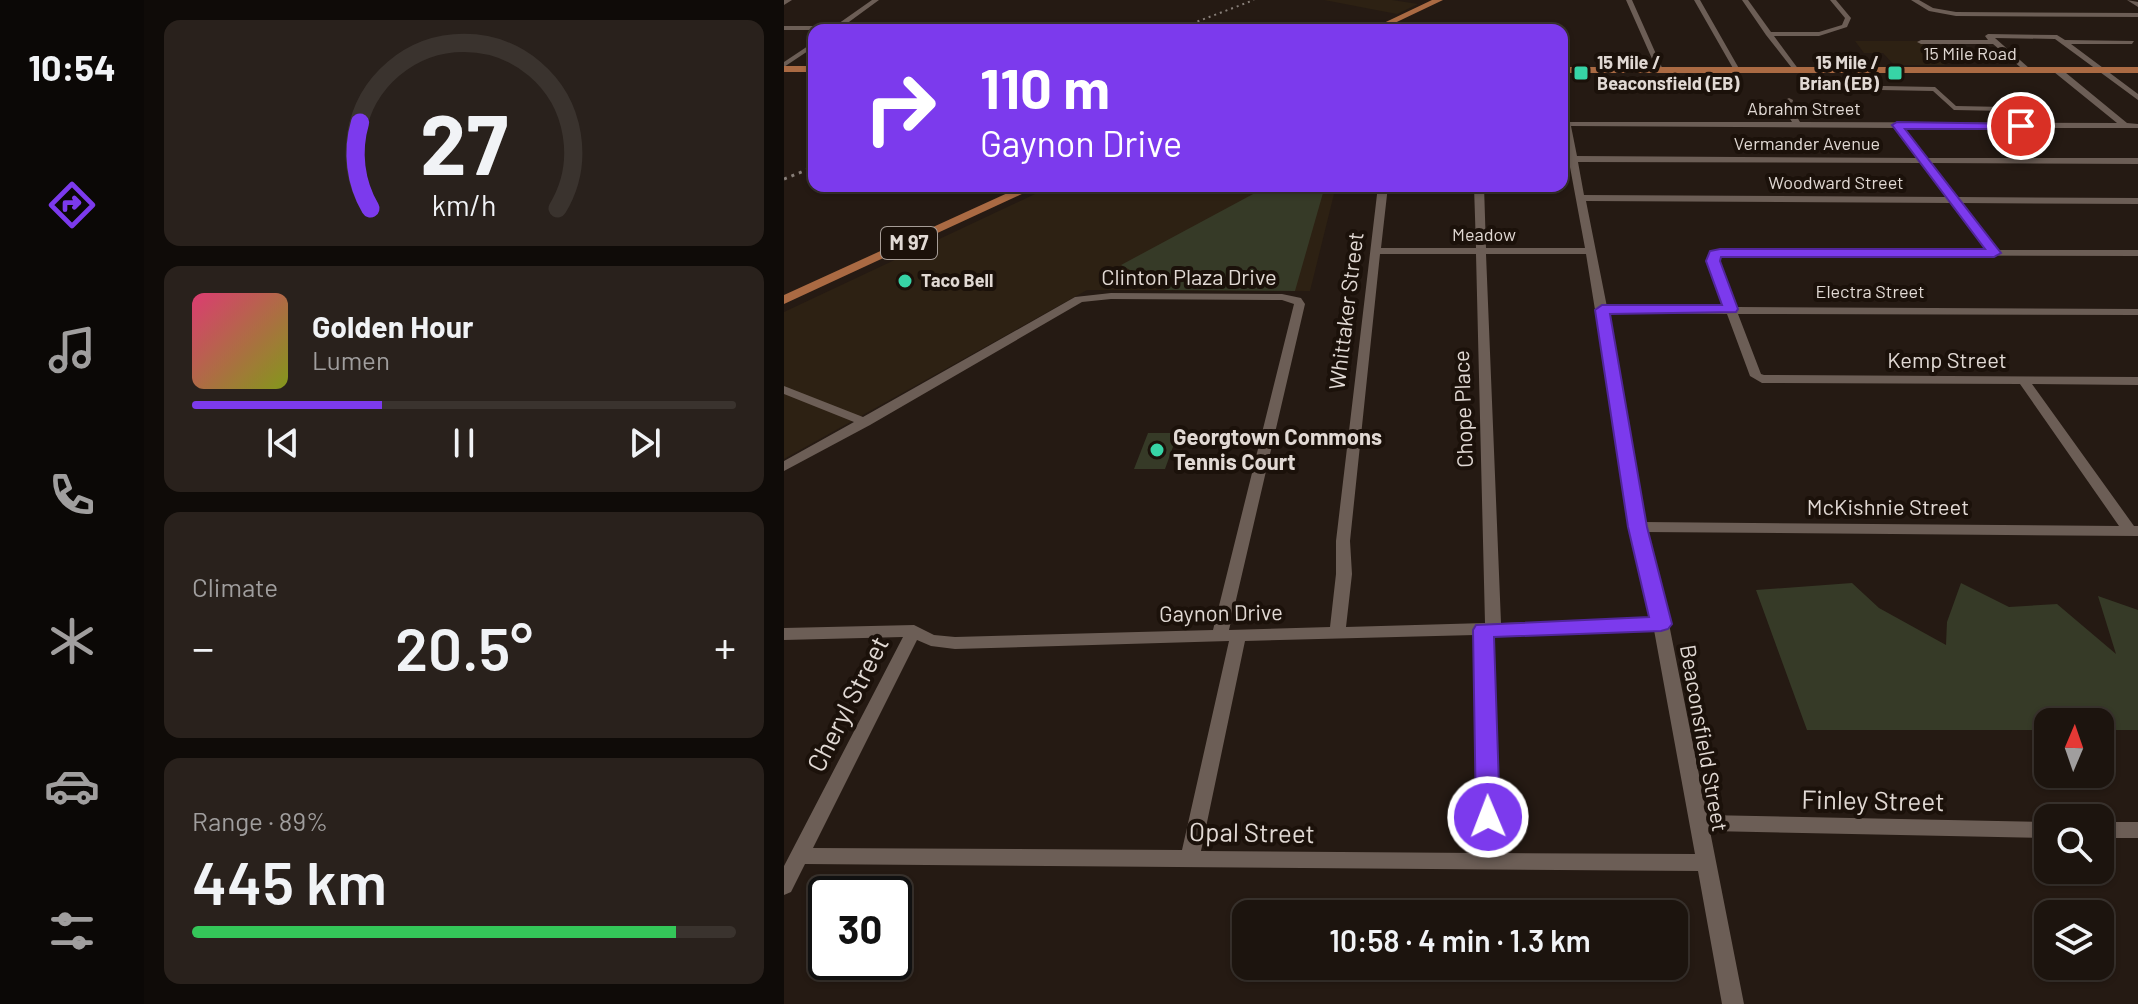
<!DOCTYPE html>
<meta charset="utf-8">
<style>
body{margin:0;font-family:Barlow,sans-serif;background:#29211c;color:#f1f3f6;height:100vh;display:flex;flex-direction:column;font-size:30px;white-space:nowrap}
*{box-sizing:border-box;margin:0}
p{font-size:26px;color:#a09e9e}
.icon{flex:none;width:44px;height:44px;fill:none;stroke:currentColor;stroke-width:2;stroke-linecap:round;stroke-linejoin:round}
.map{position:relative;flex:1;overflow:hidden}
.side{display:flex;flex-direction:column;gap:20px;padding:20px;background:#0f0b08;width:640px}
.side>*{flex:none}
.banner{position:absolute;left:24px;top:24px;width:760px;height:168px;border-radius:16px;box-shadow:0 2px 6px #0004,0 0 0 2px #3a332e;background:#7c3aed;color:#fff;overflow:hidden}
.needle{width:52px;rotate:2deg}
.fabs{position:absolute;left:1250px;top:708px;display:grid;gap:16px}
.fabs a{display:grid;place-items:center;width:80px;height:80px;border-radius:16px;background:#1c140e;box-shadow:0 2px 6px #0004,0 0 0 2px #3a332e;font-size:40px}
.speed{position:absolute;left:24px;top:876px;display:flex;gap:16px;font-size:40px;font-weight:700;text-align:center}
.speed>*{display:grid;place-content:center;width:104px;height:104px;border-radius:50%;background:#1c140e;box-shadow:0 2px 6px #0004,0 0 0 2px #3a332e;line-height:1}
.speed .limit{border:4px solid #111;border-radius:12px;background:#fff;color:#111}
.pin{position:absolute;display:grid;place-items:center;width:68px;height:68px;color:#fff;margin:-34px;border:4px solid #fff;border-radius:50%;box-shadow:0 2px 8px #0007}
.me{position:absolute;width:88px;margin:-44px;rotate:359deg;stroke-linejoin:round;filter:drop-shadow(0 0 6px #0008)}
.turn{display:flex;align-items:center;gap:28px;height:168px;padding:0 40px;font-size:36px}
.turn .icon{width:104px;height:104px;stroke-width:2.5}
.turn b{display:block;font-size:56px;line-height:68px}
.big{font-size:60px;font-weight:600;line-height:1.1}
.side .card{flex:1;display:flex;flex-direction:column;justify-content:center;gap:12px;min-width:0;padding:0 28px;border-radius:16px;background:#29211c}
.side .dial{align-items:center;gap:0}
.dial svg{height:208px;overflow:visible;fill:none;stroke:#3a332e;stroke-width:7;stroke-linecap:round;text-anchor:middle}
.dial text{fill:#f1f3f6;stroke:none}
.song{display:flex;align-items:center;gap:24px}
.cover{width:96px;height:96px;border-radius:12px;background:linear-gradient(135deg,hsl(340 70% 55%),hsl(70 70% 35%))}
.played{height:8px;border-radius:4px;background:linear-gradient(90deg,#7c3aed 35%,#3a332e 35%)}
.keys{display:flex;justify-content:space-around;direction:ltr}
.heat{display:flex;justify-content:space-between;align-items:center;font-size:44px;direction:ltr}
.charge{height:12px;border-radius:6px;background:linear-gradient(90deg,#34c759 89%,#3a332e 0)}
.trip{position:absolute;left:448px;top:900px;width:456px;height:80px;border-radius:16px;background:#1c140e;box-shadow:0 2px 6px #0004,0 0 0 2px #3a332e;font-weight:600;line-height:80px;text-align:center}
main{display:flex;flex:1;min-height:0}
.menu{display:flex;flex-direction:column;width:144px;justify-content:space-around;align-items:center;background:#0b0806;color:#a09e9e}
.menu .icon{width:56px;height:56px}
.menu .active{color:#7c3aed}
.menu b{font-size:36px;color:#f1f3f6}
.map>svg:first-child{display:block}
.commercial{fill:#2d2113}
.green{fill:#363a27}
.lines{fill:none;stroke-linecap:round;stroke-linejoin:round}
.minor{fill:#6c5e56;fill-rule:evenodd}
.major{fill:#aa6a43;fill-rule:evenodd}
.rail-far1{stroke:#877e78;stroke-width:2;stroke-dasharray:2 4;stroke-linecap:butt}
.rail{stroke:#877e78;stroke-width:3;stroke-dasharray:3 5;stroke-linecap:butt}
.route{fill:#7c3aed;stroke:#51269a;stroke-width:2}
.poi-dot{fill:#37d4a6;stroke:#1b110a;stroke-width:3}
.labels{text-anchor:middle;stroke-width:8;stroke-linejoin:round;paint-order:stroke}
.far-street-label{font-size:18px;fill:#e1d9d4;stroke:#1b110a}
.far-poi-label{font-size:18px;font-weight:bold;fill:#e1d9d4;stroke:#1b110a;text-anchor:start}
.shield{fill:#1b110a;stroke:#a69d97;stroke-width:2}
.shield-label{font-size:20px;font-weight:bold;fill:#e1d9d4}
.street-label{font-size:22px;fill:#e1d9d4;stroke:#1b110a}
.poi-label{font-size:22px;font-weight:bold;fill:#e1d9d4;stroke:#1b110a;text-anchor:start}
.near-street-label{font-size:26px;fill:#e1d9d4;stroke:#1b110a}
</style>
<main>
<nav class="menu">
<b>10:54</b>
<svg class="icon active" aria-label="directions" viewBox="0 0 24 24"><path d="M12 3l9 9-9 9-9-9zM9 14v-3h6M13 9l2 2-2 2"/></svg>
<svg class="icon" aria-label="music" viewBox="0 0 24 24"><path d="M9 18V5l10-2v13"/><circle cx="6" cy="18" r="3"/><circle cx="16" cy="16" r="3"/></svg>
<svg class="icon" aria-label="phone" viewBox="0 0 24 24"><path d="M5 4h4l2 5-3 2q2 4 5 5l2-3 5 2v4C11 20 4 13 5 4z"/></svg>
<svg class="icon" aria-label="climate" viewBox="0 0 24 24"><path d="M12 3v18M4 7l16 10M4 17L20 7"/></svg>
<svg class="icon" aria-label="car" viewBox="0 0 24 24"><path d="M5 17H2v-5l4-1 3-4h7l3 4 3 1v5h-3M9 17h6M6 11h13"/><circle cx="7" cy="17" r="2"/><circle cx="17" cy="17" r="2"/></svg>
<svg class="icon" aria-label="filters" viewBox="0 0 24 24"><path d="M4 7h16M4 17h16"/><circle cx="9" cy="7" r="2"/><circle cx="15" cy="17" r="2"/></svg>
</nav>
<section class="side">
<div class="card dial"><svg viewBox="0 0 100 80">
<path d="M14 69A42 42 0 1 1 86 69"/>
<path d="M14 69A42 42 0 0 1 10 36" stroke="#7c3aed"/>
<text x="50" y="56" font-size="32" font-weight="700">27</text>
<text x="50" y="72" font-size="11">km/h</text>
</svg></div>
<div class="card">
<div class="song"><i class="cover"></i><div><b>Golden Hour</b><p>Lumen</p></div></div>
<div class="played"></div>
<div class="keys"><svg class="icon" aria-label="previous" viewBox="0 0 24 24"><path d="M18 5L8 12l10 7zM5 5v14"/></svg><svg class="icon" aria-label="pause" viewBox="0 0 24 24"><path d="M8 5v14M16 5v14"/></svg><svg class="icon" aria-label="next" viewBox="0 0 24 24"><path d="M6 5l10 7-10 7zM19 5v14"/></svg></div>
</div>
<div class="card"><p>Climate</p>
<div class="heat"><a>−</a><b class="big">20.5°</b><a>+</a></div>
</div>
<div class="card"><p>Range · 89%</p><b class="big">445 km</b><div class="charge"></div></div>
</section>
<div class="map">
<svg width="1354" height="1004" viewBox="0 0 1354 1004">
<rect width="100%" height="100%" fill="#251a13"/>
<path class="commercial" d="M540,0h68l26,4 -21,10z
M1071,41h64l26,24h-51l-11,-12h-19z
M268,186h284l-26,105 -223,-1 -303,169v-147z"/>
<path class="green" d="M484,186h57l-30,105 -129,-1 -45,-25z
M364,433h30l-13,36h-31z
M1068,583l27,25 67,37 1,-23 14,-39 48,24 48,-3 59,50 -18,-58 40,14v120h-38v-8h-52v8h-241l-51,-140z"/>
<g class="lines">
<path class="minor" d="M0,0h8l-8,5z
M88,0h7l-41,30h-54v-4h51z
M842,0h6l32,72 -7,-2z
M910,0h6l41,72 -7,-2z
M958,0h6l23,32h48l23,-7 3,-7 -15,-18h6l15,18 -4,9 -28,9h-45l25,34 -4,2 -29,-37z
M1127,0h8l14,8 23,4 182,1v4l-182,-1 -27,-5z
M1343,0l11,2v5z
M1204,34l69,1 8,5 69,1 -2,3h-61l67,50v6l-83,-61 -60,-1 34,30v4h-3l-33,-28h-72l-4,-2 4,-2h67l-3,-4z
M30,42v5l-30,20v-5z
M1270,68h6l67,55 11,1v4h-235l23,30h212v6l-208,-1 27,34 181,1v6l-177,-1 36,47h141v6l-411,-1 -8,1 -1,5 18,46 402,2v6l-400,-1 23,60 3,1 374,2v8l-106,-1 102,142h4v10l-493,-4 24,92 38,191 341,7v16l-338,-7 34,173h-22l-24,-133 -893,-7 -14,28 -7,3v-29l119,-229 -119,3v-12l130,-3 20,10 21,2 258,-7 81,-326 -12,-4 -171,-1 -29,3 -212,123 -86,46v-10l70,-39 -70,-28v-8l79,31 212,-120 36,-4 171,1 19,4 4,6 -76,326 101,-3 6,-53v-33l42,-355h10l-7,62h95l-2,-62h10l2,62h99l-23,-124v-23l4,2 4,19h222l-9,-15 2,-7 4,-2 4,2 -2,7 9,15 317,1 -63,-51zM787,126l324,2 22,30 -340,-2zM794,162l343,1 26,34 -363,-2zM802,201l365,2 35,47 -259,-1 -16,3 -3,9 17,46h-118zM596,254h96l9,369 -139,4 6,-53 -2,-33zM702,254h100l44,273 22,92 -151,4zM824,313l119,1 23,62 12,7 258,1 99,142 -476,-4zM870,630l41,224 -197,-1 -7,-218zM691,635l4,218 -278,-2 44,-210zM133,640l14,6 24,3 274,-8 -47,209 -369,-2z
M1100,86l51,1 21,19 49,1 4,2 -4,2 -51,-1 -21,-19 -52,-1v-4z
M1316,822h38v16h-38z"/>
<path class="major" d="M648,0h11l-63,30h-11z
M0,66h30v6h-30z
M778,67h576v6h-576z
M239,186h16l-255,118v-9z"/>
<path class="rail-far1" d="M391,30l79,-30"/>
<path class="rail" d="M0,179l30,-12"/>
</g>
<path class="route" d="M1113,122l128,2v4l-4,1h-116l96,124 -7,4h-273l-1,4 18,48 -2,3 -126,2 37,213 25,97 -4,5 -7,2 -167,6 6,180 -3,8 -9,3 -8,-3 -4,-8 -3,-187 3,-5 173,-8 -21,-90 -33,-217 7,-5h120l-16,-44 4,-10 10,-2h265l-93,-124z"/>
<g class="poi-dot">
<rect x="789" y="65" width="16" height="16" rx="4"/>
<rect x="1103" y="65" width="16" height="16" rx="4"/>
<circle cx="121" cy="281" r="8"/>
<circle cx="373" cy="450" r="8"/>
</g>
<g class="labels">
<g class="far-street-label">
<text x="1186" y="60">15 Mile Road</text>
<text x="1020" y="115">Abrahm Street</text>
<text x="1023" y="150">Vermander Avenue</text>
<text x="1052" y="189">Woodward Street</text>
<text x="700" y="241">Meadow</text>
<text x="1086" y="298">Electra Street</text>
</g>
<g class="far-poi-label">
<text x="813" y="69">15 Mile /<tspan x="813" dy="21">Beaconsfield (EB)</tspan></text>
<text x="1095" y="69" text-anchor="end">15 Mile /<tspan x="1095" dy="21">Brian (EB)</tspan></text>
<text x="137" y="287">Taco Bell</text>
</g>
<rect class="shield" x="97" y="227" width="56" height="32" rx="6"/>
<g class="shield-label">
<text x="125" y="250">M 97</text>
</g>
<g class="street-label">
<text x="405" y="285">Clinton Plaza Drive</text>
<text transform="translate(562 311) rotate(-83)" y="8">Whittaker Street</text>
<text x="1163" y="368">Kemp Street</text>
<text transform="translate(679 409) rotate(-92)" y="8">Chope Place</text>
<text x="1104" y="515">McKishnie Street</text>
<text transform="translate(437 613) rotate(-1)" y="8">Gaynon Drive</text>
<text transform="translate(920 738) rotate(80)" y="8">Beaconsfield Street</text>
</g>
<g class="poi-label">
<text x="389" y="445">Georgtown Commons<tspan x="389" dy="25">Tennis Court</tspan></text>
</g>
<g class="near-street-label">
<text transform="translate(64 704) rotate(-63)" y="9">Cheryl Street</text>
<text transform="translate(1089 801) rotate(1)" y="9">Finley Street</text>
<text transform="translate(468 833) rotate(1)" y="9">Opal Street</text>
</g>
</g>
</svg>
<div class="fabs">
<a><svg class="needle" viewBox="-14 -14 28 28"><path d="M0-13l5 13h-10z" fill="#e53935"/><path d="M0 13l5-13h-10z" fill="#a09e9e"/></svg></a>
<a><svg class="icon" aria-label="search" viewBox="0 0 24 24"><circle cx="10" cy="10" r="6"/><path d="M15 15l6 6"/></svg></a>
<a><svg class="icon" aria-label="layers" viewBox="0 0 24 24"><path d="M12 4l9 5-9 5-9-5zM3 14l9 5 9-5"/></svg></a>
</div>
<div class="speed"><div class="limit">30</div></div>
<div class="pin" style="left:1237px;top:126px;background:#d93025"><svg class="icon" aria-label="arrive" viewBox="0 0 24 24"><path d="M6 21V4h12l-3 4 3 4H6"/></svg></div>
<svg class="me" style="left:704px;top:817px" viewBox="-20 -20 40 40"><circle r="17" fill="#7c3aed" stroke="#fff" stroke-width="3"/><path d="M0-11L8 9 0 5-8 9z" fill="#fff"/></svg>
<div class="trip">10:58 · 4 min · 1.3 km</div>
<div class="banner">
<div class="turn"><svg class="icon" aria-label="right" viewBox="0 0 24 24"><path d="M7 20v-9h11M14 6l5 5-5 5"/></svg><div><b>110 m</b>Gaynon Drive</div></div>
</div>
</div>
</main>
